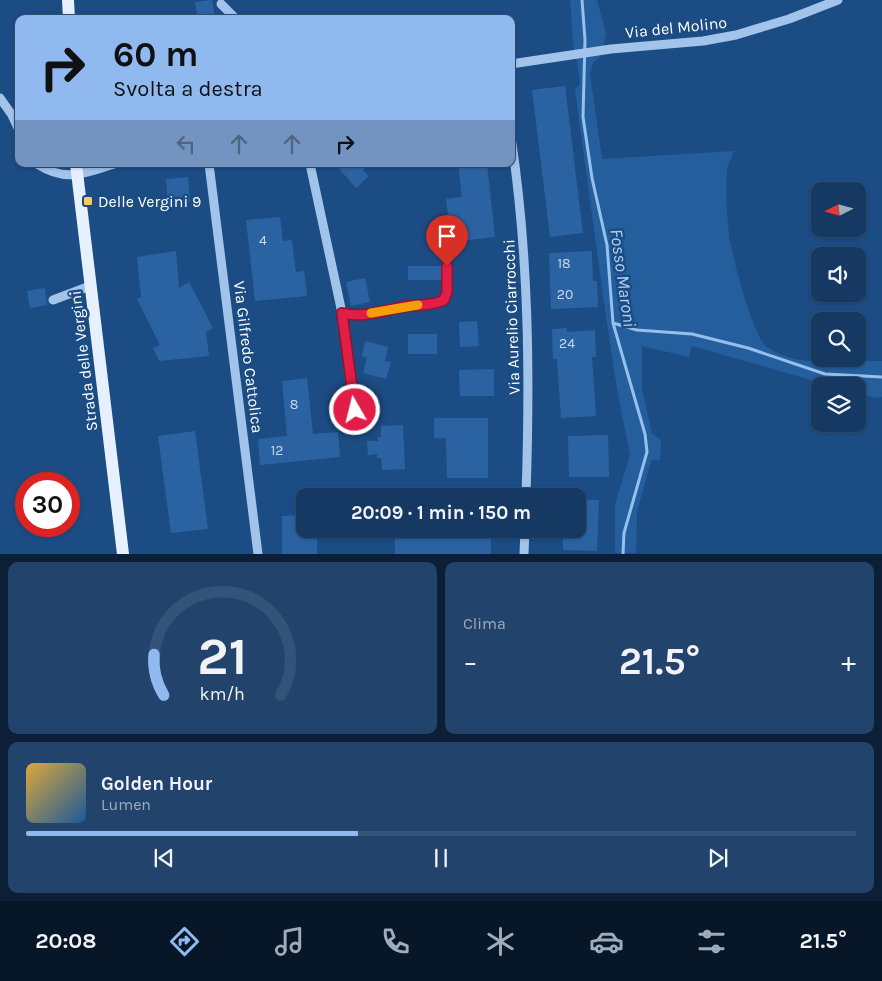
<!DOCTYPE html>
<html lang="it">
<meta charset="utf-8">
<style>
body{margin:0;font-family:Karla,sans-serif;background:#22446c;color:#f1f3f6;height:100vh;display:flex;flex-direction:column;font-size:19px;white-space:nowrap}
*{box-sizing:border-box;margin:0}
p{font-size:16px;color:#9dacbe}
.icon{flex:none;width:28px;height:28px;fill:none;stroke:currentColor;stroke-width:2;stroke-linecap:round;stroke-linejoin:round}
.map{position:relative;height:554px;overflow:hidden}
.drawer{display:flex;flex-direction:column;gap:8px;padding:8px;background:#0c1f36;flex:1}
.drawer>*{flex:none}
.hud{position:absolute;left:15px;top:15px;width:500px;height:152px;border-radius:10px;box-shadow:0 1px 4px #0004,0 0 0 1px #345378;background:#90b9f0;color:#111;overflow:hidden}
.needle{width:32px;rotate:264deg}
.controls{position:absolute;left:811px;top:182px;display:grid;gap:10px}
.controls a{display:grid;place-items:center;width:55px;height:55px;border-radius:10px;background:#153963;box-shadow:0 1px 4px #0004,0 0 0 1px #345378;font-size:25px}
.speed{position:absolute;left:15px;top:472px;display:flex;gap:10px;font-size:25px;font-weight:700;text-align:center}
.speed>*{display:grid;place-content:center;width:65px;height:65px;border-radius:50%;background:#153963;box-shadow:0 1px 4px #0004,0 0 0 1px #345378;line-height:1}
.speed .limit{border:8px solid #d22;background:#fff;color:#111}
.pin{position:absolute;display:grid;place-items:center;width:42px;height:42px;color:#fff;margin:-51px -21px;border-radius:50% 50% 50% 0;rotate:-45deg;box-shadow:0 0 5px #0007}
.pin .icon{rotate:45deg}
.me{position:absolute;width:55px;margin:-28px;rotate:352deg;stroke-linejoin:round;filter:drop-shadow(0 0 4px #0008)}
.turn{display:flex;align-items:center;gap:18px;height:105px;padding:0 15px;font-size:22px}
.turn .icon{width:65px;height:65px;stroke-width:2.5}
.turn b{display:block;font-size:35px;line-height:42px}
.lanes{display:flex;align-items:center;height:48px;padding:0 15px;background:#0003;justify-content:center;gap:25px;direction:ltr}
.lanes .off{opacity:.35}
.big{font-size:38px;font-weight:700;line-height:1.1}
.drawer .card{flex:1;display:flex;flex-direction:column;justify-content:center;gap:8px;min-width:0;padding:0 18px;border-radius:10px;background:#22446c}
.drawer .dial{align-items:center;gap:0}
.dial svg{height:130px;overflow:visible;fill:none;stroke:#345378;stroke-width:7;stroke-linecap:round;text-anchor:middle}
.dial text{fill:#f1f3f6;stroke:none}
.song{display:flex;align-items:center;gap:15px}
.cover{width:60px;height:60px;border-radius:8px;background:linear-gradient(135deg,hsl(40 70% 55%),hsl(210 70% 35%))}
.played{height:5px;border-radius:2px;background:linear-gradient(90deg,#90b9f0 40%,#345378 40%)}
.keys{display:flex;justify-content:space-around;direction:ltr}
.heat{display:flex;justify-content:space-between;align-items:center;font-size:28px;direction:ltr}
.drawer .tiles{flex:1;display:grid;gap:8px;grid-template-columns:1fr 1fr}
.card:last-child{grid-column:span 2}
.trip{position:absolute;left:296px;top:488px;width:290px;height:50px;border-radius:10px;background:#153963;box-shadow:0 1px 4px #0004,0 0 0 1px #345378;font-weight:700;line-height:50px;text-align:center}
.tab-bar{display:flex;height:80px;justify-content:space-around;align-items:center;background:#081728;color:#9dacbe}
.tab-bar .icon{width:35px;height:35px}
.tab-bar .selected{color:#90b9f0}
.tab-bar b{font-size:22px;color:#f1f3f6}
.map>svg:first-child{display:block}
.green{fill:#255e9d}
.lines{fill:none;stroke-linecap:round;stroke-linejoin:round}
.stream{stroke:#95c0ed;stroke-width:3}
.building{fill:#2b63a2}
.minor{stroke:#a2c4eb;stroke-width:9}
.major{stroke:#e6f0fe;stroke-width:12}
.route-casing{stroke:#92132f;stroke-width:12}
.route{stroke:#e11d48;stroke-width:9}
.slow{stroke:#f59e0b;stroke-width:9}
.poi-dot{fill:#fbcb5f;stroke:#1c4c84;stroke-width:2}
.labels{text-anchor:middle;stroke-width:5;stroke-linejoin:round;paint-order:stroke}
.number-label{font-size:14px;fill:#cad8e8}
.street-label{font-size:16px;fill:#fff;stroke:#1c4c84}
.poi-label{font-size:16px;fill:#fff;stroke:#1c4c84;text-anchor:start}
.water-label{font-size:18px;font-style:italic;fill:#adcef2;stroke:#1c4c84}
</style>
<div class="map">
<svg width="882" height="554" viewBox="0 0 882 554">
<rect width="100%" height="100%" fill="#1c4c84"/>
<path class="green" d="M570,0h27l9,33 -4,22 -9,7 -3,12 12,85 132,-8c-2,6 -7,14 -7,21 -2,20 0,43 2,62 2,19 24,105 39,114 35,20 54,11 90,11v-20l3,-6 3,28h18v36l-7,1 -17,-5v-7h-26l-140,-40 -3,11 -47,-11v43l10,45 9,6 -1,21 -8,-2 -15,52 -1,42h-21v-49l15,-49 -13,-66 -12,-79 -30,-220 5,-6c-1,-16 -5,-28 -7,-43 -2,-14 -1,-27 -3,-41z"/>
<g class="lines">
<path class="stream" d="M582,0l3,40 -2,77 9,61 15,67 6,78 32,111 2,18 -23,81 -1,21
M613,323l24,7 55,4 56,14 77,26 57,3"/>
</g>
<path class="building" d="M212,0l3,19h-17l-3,-17z
M565,86l18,147 -33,4 -18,-147z
M335,164h34l-6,6 6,6 -13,12z
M458,164h29l8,73 -44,5 -5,-43 16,-2z
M188,177l2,24 -22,2 -2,-24z
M280,217l3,24 9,-1 4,32 8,-1 3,25 -52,5 -9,-81z
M176,251l3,37 10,-6 24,46 -7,4 3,24 -50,5 -6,-13 7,-3 -23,-46 4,-2 -4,-40z
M592,251l1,30h4l1,26 -47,2 -2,-56z
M408,266h33v14h-33z
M365,278l5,24 -19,4 -5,-24z
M45,288l2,17 -17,3 -3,-17z
M477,321l2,25 -19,1 -1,-25z
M567,328v4l28,-2 1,27h-4l4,59 -35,2 -4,-59h-4l-1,-30z
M408,334h29v20h-29z
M365,341l23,6 -3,14 6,1 -5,17 -23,-6 4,-15 -5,-2z
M494,369v27h-34l-1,-26z
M307,378l6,56 25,-2 2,25 -80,8 -2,-26 29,-3 -5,-55z
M434,418h54v60h-41l-1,-40h-12z
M403,425l2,44 -23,1 -1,-12h-4v-4l-9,1 -1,-14h11v-4h3v-11z
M195,431l13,98 -37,4 -13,-97z
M608,435l1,42h-40l-1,-41z
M578,499l21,1 -2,51 -34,-1v-11l-7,-1v-9h22z
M305,515l2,23h10v16h-35v-38z
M395,529h96v25h-96z"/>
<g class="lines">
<path class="minor" d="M221,4l15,15
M511,64l100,-15 92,-8 33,-6 53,-16 49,-19
M0,98l12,17 7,15
M511,137c18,119 19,239 15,359
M37,164c30,19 47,9 77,0
M209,164l49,390
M310,164l32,149 13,98
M53,300l37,-14
M342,313c22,6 45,-4 67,-7 12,-2 23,0 35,-6l3,-8v-26
M524,554l1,-25"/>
<path class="major" d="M68,0l1,19
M76,164l47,390"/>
</g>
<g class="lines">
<g class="route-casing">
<path id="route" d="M355,410l-13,-97c22,6 44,-4 67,-7 13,-2 23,0 35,-6l3,-8v-26"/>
</g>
<use href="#route" class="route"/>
<path class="slow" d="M371,313l47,-8"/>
</g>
<rect class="poi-dot" x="83" y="196" width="10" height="10" rx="2.5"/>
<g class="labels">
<g class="number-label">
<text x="263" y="245">4</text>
<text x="564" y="268">18</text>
<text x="565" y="299">20</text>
<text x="567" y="348">24</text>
<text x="294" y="409">8</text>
<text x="277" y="455">12</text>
</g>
<g class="street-label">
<text transform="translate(676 27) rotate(-6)" y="6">Via del Molino</text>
<text transform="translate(511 317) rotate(-92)" y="6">Via Aurelio Ciarrocchi</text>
<text transform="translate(249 357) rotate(83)" y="6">Via Gilfredo Cattolica</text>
<text transform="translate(83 361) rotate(-97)" y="6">Strada delle Vergini</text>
</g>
<g class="poi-label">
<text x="98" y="207">Delle Vergini 9</text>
</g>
<g class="water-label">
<text transform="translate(623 278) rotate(82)" y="6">Fosso Maroni</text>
</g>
</g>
</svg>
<div class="controls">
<a><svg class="needle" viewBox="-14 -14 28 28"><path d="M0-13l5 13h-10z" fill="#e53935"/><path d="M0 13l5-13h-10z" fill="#9dacbe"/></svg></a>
<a><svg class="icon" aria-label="sound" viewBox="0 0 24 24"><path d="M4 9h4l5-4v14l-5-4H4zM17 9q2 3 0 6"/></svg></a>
<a><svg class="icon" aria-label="search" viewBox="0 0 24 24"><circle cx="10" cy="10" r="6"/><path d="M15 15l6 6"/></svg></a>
<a><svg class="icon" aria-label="layers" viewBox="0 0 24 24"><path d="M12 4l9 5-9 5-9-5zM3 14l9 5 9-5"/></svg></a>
</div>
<div class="speed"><div class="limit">30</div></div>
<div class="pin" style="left:447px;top:266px;background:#d93025"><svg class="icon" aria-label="arrive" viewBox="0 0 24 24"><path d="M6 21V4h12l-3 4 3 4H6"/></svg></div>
<svg class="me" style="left:355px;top:410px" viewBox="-20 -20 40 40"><circle r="17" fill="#e11d48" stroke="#fff" stroke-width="3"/><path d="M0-11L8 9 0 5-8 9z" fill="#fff"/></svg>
<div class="trip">20:09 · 1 min · 150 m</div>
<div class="hud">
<div class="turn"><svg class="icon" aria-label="right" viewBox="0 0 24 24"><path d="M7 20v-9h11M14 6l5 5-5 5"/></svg><div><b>60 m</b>Svolta a destra</div></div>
<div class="lanes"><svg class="icon off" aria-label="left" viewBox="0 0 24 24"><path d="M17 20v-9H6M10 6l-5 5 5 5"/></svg><svg class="icon off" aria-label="ahead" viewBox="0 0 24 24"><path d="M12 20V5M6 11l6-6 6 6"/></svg><svg class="icon off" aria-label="ahead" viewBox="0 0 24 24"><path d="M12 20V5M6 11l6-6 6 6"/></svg><svg class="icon" aria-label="right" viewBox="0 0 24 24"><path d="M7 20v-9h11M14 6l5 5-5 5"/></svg></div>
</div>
</div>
<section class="drawer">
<div class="tiles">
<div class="card dial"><svg viewBox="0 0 100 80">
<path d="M14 69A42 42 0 1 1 86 69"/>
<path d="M14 69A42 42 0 0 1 8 44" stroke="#90b9f0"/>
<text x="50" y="56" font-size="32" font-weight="700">21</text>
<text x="50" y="72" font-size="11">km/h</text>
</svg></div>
<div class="card"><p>Clima</p>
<div class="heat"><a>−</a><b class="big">21.5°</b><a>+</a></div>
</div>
<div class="card">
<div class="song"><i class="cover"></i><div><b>Golden Hour</b><p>Lumen</p></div></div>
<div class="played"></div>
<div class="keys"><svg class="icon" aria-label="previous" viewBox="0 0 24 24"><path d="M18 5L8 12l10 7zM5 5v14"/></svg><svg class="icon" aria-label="pause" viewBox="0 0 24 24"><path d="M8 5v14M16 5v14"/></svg><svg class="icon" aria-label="next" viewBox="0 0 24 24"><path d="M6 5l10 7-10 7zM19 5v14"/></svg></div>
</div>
</div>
</section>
<nav class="tab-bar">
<b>20:08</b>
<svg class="icon selected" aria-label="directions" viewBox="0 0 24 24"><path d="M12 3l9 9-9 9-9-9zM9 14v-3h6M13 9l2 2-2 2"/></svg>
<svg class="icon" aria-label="music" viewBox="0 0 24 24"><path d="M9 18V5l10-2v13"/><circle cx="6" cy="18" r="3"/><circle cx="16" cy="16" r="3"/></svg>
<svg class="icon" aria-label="phone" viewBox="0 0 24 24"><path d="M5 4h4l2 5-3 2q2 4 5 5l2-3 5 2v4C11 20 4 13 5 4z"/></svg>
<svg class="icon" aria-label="climate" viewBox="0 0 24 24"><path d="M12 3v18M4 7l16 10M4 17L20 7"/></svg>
<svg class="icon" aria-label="car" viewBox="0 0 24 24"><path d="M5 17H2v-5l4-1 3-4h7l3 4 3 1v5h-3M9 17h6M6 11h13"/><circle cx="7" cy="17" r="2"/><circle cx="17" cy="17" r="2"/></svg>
<svg class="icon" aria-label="filters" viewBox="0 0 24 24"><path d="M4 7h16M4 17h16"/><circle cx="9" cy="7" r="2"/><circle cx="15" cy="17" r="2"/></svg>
<b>21.5°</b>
</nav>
